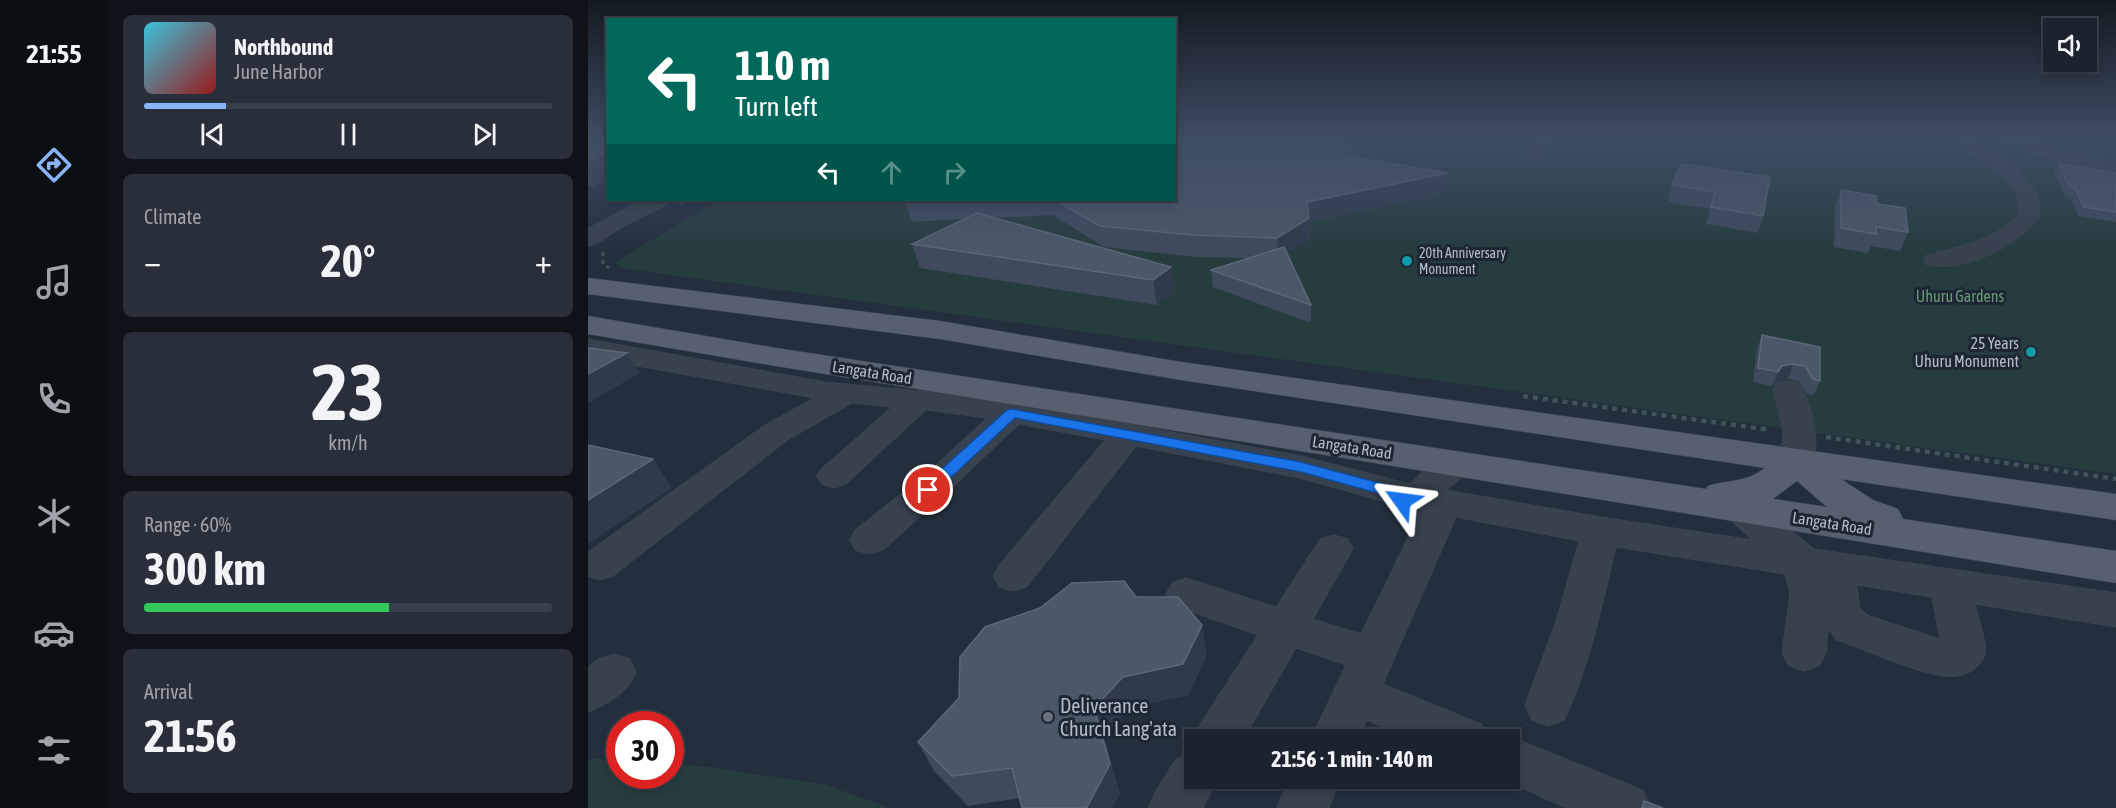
<!DOCTYPE html>
<meta charset="utf-8">
<style>
body{margin:0;font-family:"Asap Condensed",sans-serif;background:#282f3a;color:#f1f3f6;height:100vh;display:flex;flex-direction:column;font-size:22px;white-space:nowrap}
*{box-sizing:border-box;margin:0}
p{font-size:20px;color:#a0a4aa}
.icon{flex:none;width:33px;height:33px;fill:none;stroke:currentColor;stroke-width:2;stroke-linecap:round;stroke-linejoin:round}
.map{position:relative;flex:1;overflow:hidden}
.side{display:flex;flex-direction:column;gap:15px;padding:15px;background:#0f1319;width:480px}
.side>*{flex:none}
.hud{position:absolute;left:18px;top:18px;width:570px;height:183px;border-radius:0px;box-shadow:0 3px 9px #0003,0 0 0 2px #39404a;background:#00695c;color:#fff;overflow:hidden}
.tools{position:absolute;left:1455px;top:18px;display:grid;gap:12px}
.tools a{display:grid;place-items:center;width:54px;height:54px;border-radius:0px;background:#1b232e;box-shadow:0 3px 9px #0003,0 0 0 2px #39404a;font-size:30px}
.speed{position:absolute;left:18px;top:711px;display:flex;gap:12px;font-size:30px;font-weight:700;text-align:center}
.speed>*{display:grid;place-content:center;width:78px;height:78px;border-radius:50%;background:#1b232e;box-shadow:0 3px 9px #0003,0 0 0 2px #39404a;line-height:1}
.speed .limit{border:9px solid #d22;background:#fff;color:#111}
.pin{position:absolute;display:grid;place-items:center;width:51px;height:51px;color:#fff;margin:-26px;border:3px solid #fff;border-radius:50%;box-shadow:0 2px 6px #0007}
.me{position:absolute;width:66px;margin:-33px;rotate:301deg;stroke-linejoin:round;filter:drop-shadow(0 0 4px #0008)}
.turn{display:flex;align-items:center;gap:21px;height:126px;padding:0 30px;font-size:27px}
.turn .icon{width:78px;height:78px;stroke-width:2.5}
.turn b{display:block;font-size:42px;line-height:51px}
.lanes{display:flex;align-items:center;height:57px;padding:0 30px;background:#0003;justify-content:center;gap:30px;direction:ltr}
.lanes .off{opacity:.35}
.big{font-size:45px;font-weight:700;line-height:1.1}
.side .widget{flex:1;display:flex;flex-direction:column;justify-content:center;gap:9px;min-width:0;padding:0 21px;border-radius:9px;background:#282f3a}
.side .dial{align-items:center;gap:0}
.dial b{font-size:78px;line-height:1}
.song{display:flex;align-items:center;gap:18px}
.cover{width:72px;height:72px;border-radius:9px;background:linear-gradient(135deg,hsl(190 70% 55%),hsl(0 70% 35%))}
.played{height:6px;border-radius:3px;background:linear-gradient(90deg,#8ab4f8 20%,#39404a 20%)}
.keys{display:flex;justify-content:space-around;direction:ltr}
.heat{display:flex;justify-content:space-between;align-items:center;font-size:33px;direction:ltr}
.charge{height:9px;border-radius:4px;background:linear-gradient(90deg,#34c759 60%,#39404a 0)}
.trip{position:absolute;left:596px;top:729px;width:336px;height:60px;border-radius:0px;background:#1b232e;box-shadow:0 3px 9px #0003,0 0 0 2px #39404a;font-weight:700;line-height:60px;text-align:center}
main{display:flex;flex:1;min-height:0}
.tabs{display:flex;flex-direction:column;width:108px;justify-content:space-around;align-items:center;background:#0b0e12;color:#a0a4aa}
.tabs .icon{width:42px;height:42px}
.tabs .on{color:#8ab4f8}
.tabs b{font-size:27px;color:#f1f3f6}
.map>svg:first-child{display:block}
.green{fill:#263c3f}
.lines{fill:none;stroke-linecap:round;stroke-linejoin:round}
.minor-casing{stroke:#414a57;stroke-width:1}
.major-casing{stroke:#414a57;stroke-width:1}
.path-far2{stroke:#3f5557;stroke-width:2;stroke-dasharray:3 3;stroke-linecap:butt}
.path-far1{stroke:#3f5557;stroke-width:3;stroke-dasharray:4 4;stroke-linecap:butt}
.path{stroke:#3f5557;stroke-width:4.5;stroke-dasharray:5 5;stroke-linecap:butt}
.minor{fill:#38414e;fill-rule:evenodd}
.major{fill:#56606e;fill-rule:evenodd}
.wall{fill:#3f4b5c}
.shaded-wall{fill:#2f3b4b}
.building{fill:#4b5868;stroke:#5c6777;stroke-width:1.5}
.route{fill:#1a73e8;stroke:#114b97;stroke-width:1.5}
.culture-dot{fill:#0f9aa8;stroke:#1d2633;stroke-width:2}
.worship-dot{fill:#6b7280;stroke:#1d2633;stroke-width:2}
.labels{text-anchor:middle;stroke-width:6;stroke-linejoin:round;paint-order:stroke}
.far-poi-label{font-size:14px;fill:#b4bcc9;stroke:#1d2633;text-anchor:start}
.park-label{font-size:16px;fill:#6b9a76;stroke:#1d2633}
.poi-label{font-size:16px;fill:#b4bcc9;stroke:#1d2633;text-anchor:end}
.street-label{font-size:16px;fill:#b4bcc9;stroke:#1d2633}
.near-poi-label{font-size:20px;fill:#b4bcc9;stroke:#1d2633;text-anchor:start}
</style>
<main>
<nav class="tabs">
<b>21:55</b>
<svg class="icon on" aria-label="directions" viewBox="0 0 24 24"><path d="M12 3l9 9-9 9-9-9zM9 14v-3h6M13 9l2 2-2 2"/></svg>
<svg class="icon" aria-label="music" viewBox="0 0 24 24"><path d="M9 18V5l10-2v13"/><circle cx="6" cy="18" r="3"/><circle cx="16" cy="16" r="3"/></svg>
<svg class="icon" aria-label="phone" viewBox="0 0 24 24"><path d="M5 4h4l2 5-3 2q2 4 5 5l2-3 5 2v4C11 20 4 13 5 4z"/></svg>
<svg class="icon" aria-label="climate" viewBox="0 0 24 24"><path d="M12 3v18M4 7l16 10M4 17L20 7"/></svg>
<svg class="icon" aria-label="car" viewBox="0 0 24 24"><path d="M5 17H2v-5l4-1 3-4h7l3 4 3 1v5h-3M9 17h6M6 11h13"/><circle cx="7" cy="17" r="2"/><circle cx="17" cy="17" r="2"/></svg>
<svg class="icon" aria-label="filters" viewBox="0 0 24 24"><path d="M4 7h16M4 17h16"/><circle cx="9" cy="7" r="2"/><circle cx="15" cy="17" r="2"/></svg>
</nav>
<section class="side">
<div class="widget">
<div class="song"><i class="cover"></i><div><b>Northbound</b><p>June Harbor</p></div></div>
<div class="played"></div>
<div class="keys"><svg class="icon" aria-label="previous" viewBox="0 0 24 24"><path d="M18 5L8 12l10 7zM5 5v14"/></svg><svg class="icon" aria-label="pause" viewBox="0 0 24 24"><path d="M8 5v14M16 5v14"/></svg><svg class="icon" aria-label="next" viewBox="0 0 24 24"><path d="M6 5l10 7-10 7zM19 5v14"/></svg></div>
</div>
<div class="widget"><p>Climate</p>
<div class="heat"><a>−</a><b class="big">20°</b><a>+</a></div>
</div>
<div class="widget dial"><b>23</b><p>km/h</p></div>
<div class="widget"><p>Range · 60%</p><b class="big">300 km</b><div class="charge"></div></div>
<div class="widget"><p>Arrival</p><b class="big">21:56</b></div>
</section>
<div class="map">
<svg width="1528" height="808" viewBox="0 0 1528 808">
<rect width="100%" height="100%" fill="#242f3e"/>
<path class="green" d="M587,140h941v334l-1496,-206 -5,-6 104,-62h455z
M5,758l26,2 1,16h50l1,-12 39,3 116,18 64,23h-302v-46z"/>
<g class="lines">
<g class="minor-casing">
<path id="minor" d="M947,140h19l-14,18h-14l-3,-4z
M1363,140h21l41,25 25,29 2,22c-20,29 -77,58 -113,49l-3,-5 3,-5c34,-9 65,-13 91,-40l-1,-20 -18,-22z
M1410,140h29l89,25v12l-116,-33z
M54,200h27l-3,5 -42,21 -28,18 -8,2v-17z
M0,339l237,43 137,13 166,29 173,32 109,28c16,-17 37,-36 61,-29l5,8 -5,8 -25,19 155,27 151,23 -25,-23 -5,-9 5,-9 13,-4 13,4 61,50 302,44v34l-141,-23c2,11 13,41 10,50 -4,13 -15,20 -28,22 -23,5 -94,-27 -120,-36l-9,-11 -2,24 -7,13 -15,5 -15,-5 -7,-13 8,-60 -5,-19 -169,-27c-14,58 -26,119 -52,173l-16,6 -16,-6 -7,-15 31,-84 23,-80 -123,-24 -73,167 98,40 7,16h-77l-44,-20 -9,20h-48l36,-75 -50,-17 -53,92h-49v2l-1,-2 7,-16 58,-89 -86,-30 -6,-11 6,-11 14,-5 90,29 44,-68 14,-4 14,4 5,10 -40,70 48,15 56,-115 -17,-6 -4,-8 -96,-27 -164,-32 -109,141 -14,4 -14,-4 -6,-11 6,-11 106,-125 -86,-16 -67,64 -69,62 -14,4 -14,-4 -5,-10 5,-10 73,-58 59,-54 -61,-8 -80,74 -12,4 -12,-4 -6,-8 6,-8 70,-61 -40,-4 -63,36 -176,137 -14,4 -11,-4v-24l177,-127 49,-27 -226,-41zM1269,585l75,12 8,42 -73,-24 -7,-7z
M1200,381l11,2c13,19 24,66 11,86l-12,3 -12,-3 -5,-8 2,-31 -10,-40 4,-7z
M26,654l16,5 6,14c-9,20 -27,31 -48,39v-45l10,-8z
M921,736l134,54 8,18h-85l-67,-30h10v-38h-9z
M606,752v26h24l-15,30h-55l8,-18 20,-31z
M702,778h51l-12,30h-52z"/>
</g>
<g class="major-casing">
<path id="major" d="M0,278l352,43 241,41 935,132v26l-275,-41 32,21 25,9 5,10 213,32v32l-1340,-217 -188,-32v-18l188,32 930,141 2,-3c23,-7 37,-3 57,-18l-584,-88 -241,-41 -352,-45zM1209,481l30,26 -54,-8z"/>
</g>
<path class="path-far2" d="M91,204l9,-4"/>
<path class="path-far1" d="M15,252v12l6,4"/>
<path class="path" d="M935,396l248,34
M1238,437l290,42"/>
<use href="#minor" class="minor"/>
<use href="#major" class="major"/>
</g>
<path class="wall" d="M0,140h20v39l-14,7 -6,-1z
M765,157l95,16 -1,20 -138,29 1,17 -23,14 24,52v18l-98,-36 -2,-17 36,-12 -52,-1 -91,-10 -51,-32 -59,3 177,49 4,24 -18,14 -237,-37 -8,-24 52,-25 -52,3 -7,-21 1,-1h268z
M1093,164l82,52 -5,17 -52,-9 4,-15 -42,-7 4,-17z
M1471,164l57,9v49l-37,-6 -9,-19 -5,-1 -11,-23z
M1253,190l36,14 31,28 -8,19 -29,-5 -3,7 -34,-6 1,-40z
M1174,335l58,12v34l-6,14 -7,-1 -8,-13 -11,-2 -11,2 -5,5 -19,-4 4,-33z
M548,597l71,58 -19,40 -57,12 -27,31 16,56 -8,14h-90l-2,-10 -52,8 -34,-35 -16,-29z"/>
<path class="shaded-wall" d="M765,146v18l-13,-9z
M20,153v26l-14,7 -6,-11v-14z
M860,173l-1,20 -138,29 1,17 -32,20 -1,-21 30,-36z
M583,267l4,24 -18,14 -4,-25z
M39,353l13,20 -52,30v-29z
M1205,364l-5,15 -11,2 -5,5 6,-14 4,-6z
M65,459l19,29 -84,56v-44z
M614,625l5,30 -19,40 -57,12 -27,31 16,56 -8,14h-24l6,-100 29,-31z"/>
<path class="building" d="M0,140h20v13l-20,8z
M586,140h144l35,6 -13,9 108,18 -141,29 2,16 -32,20 -85,-3 -92,-9 -45,-26h119z
M1093,164l89,13 -7,39 -52,-9 4,-15 -43,-7z
M1471,164l57,9v39l-32,-5 -9,-19 -6,-1z
M1253,190l35,6 1,8 28,4 3,24 -32,-5v7l-35,-6z
M318,200h40l-41,1z
M389,213l194,54 -18,13 -241,-36z
M696,247l27,58 -100,-35z
M1174,335l58,12v34l-7,-2 -8,-13 -12,-2 -11,2 -4,6 -20,-4z
M0,348l39,5 -39,21z
M0,445l65,14 -65,41z
M536,581l12,16h42l24,28 -19,39 -60,13 -29,31 16,56 -23,43 -6,1h-59l-10,-40 -60,8 -34,-34 41,-44 1,-41 25,-30 55,-19 32,-25z
M1056,801l19,7h-21z"/>
<linearGradient id="sky" x2="0" y2="1"><stop stop-color="#141a22"/><stop offset="0.55" stop-color="#3f4d63"/><stop offset="1" stop-color="#3f4d63" stop-opacity="0"/></linearGradient>
<rect width="1528" height="253" fill="url(#sky)"/>
<path class="route" d="M424,409l289,53 108,29 2,4 -3,10h-11l-2,-7 -94,-26 -286,-54 -82,76h-11l-2,-4 2,-3 85,-77z"/>
<g class="culture-dot">
<circle cx="819" cy="261" r="6"/>
<circle cx="1443" cy="352" r="6"/>
</g>
<circle class="worship-dot" cx="460" cy="717" r="6"/>
<g class="labels">
<g class="far-poi-label">
<text x="831" y="258">20th Anniversary<tspan x="831" dy="16">Monument</tspan></text>
</g>
<g class="park-label">
<text x="1372" y="302">Uhuru Gardens</text>
</g>
<g class="poi-label">
<text x="1431" y="349">25 Years<tspan x="1431" dy="18">Uhuru Monument</tspan></text>
</g>
<g class="street-label">
<text transform="translate(284 372) rotate(9)" y="6">Langata Road</text>
<text transform="translate(764 447) rotate(9)" y="6">Langata Road</text>
<text transform="translate(1244 523) rotate(9)" y="6">Langata Road</text>
</g>
<g class="near-poi-label">
<text x="472" y="713">Deliverance<tspan x="472" dy="23">Church Lang'ata</tspan></text>
</g>
</g>
</svg>
<div class="tools">
<a><svg class="icon" aria-label="sound" viewBox="0 0 24 24"><path d="M4 9h4l5-4v14l-5-4H4zM17 9q2 3 0 6"/></svg></a>
</div>
<div class="speed"><div class="limit">30</div></div>
<div class="pin" style="left:340px;top:490px;background:#d93025"><svg class="icon" aria-label="arrive" viewBox="0 0 24 24"><path d="M6 21V4h12l-3 4 3 4H6"/></svg></div>
<svg class="me" style="left:814px;top:501px" viewBox="-20 -20 40 40"><path d="M0-17L14 15 0 8-14 15z" fill="#1a73e8" stroke="#fff" stroke-width="4"/></svg>
<div class="trip">21:56 · 1 min · 140 m</div>
<div class="hud">
<div class="turn"><svg class="icon" aria-label="left" viewBox="0 0 24 24"><path d="M17 20v-9H6M10 6l-5 5 5 5"/></svg><div><b>110 m</b>Turn left</div></div>
<div class="lanes"><svg class="icon" aria-label="left" viewBox="0 0 24 24"><path d="M17 20v-9H6M10 6l-5 5 5 5"/></svg><svg class="icon off" aria-label="ahead" viewBox="0 0 24 24"><path d="M12 20V5M6 11l6-6 6 6"/></svg><svg class="icon off" aria-label="right" viewBox="0 0 24 24"><path d="M7 20v-9h11M14 6l5 5-5 5"/></svg></div>
</div>
</div>
</main>
